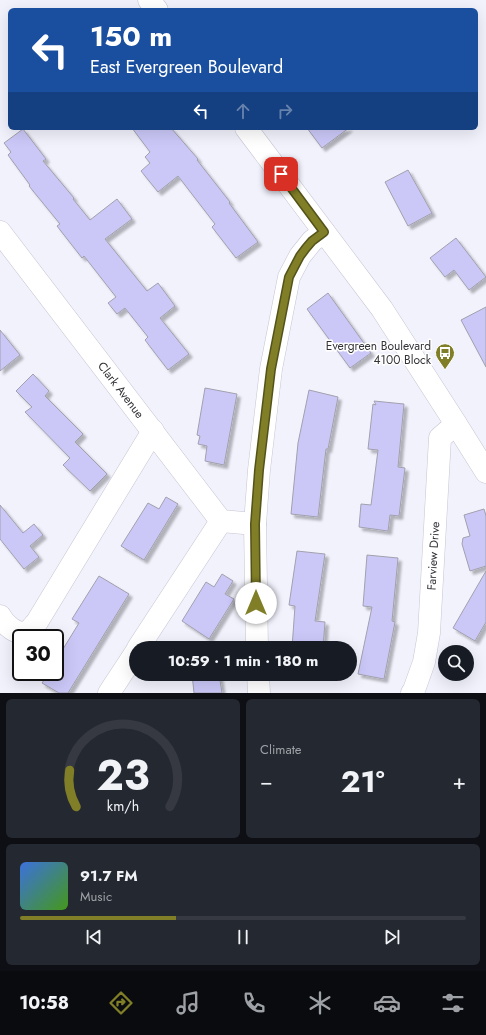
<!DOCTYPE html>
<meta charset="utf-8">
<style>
body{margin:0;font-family:Jost,sans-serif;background:#242831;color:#f1f3f6;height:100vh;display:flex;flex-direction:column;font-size:15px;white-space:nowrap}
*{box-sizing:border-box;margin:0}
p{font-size:13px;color:#9ea1a6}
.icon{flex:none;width:22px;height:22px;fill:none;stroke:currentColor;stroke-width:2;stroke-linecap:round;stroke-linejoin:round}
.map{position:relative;height:693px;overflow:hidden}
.sheet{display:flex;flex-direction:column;gap:6px;padding:6px;background:#0d0f14;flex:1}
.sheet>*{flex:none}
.hud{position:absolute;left:8px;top:8px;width:470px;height:122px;border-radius:6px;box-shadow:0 4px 16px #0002;background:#1a4fa0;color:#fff;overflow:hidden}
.tools{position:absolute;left:438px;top:645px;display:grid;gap:8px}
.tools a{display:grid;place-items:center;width:36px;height:36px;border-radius:50%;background:#171b24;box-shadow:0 4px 16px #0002;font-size:20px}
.speed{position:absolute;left:12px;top:629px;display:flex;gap:8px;font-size:20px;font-weight:700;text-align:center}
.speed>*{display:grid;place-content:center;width:52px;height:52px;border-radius:50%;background:#171b24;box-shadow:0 4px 16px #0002;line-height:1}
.speed .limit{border:2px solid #111;border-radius:6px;background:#fff;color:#111}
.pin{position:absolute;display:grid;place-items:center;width:34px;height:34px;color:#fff;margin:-17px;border-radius:8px;box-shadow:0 2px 6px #0006}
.me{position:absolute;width:44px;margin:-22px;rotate:0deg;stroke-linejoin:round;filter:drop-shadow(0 0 3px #0008)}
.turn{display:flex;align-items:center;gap:14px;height:84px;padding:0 16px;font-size:18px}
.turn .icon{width:52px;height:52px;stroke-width:2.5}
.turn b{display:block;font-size:28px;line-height:34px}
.lanes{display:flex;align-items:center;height:38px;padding:0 16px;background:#0003;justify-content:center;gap:20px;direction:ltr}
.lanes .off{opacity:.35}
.big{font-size:30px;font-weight:700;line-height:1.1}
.sheet .card{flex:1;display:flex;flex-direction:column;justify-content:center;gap:6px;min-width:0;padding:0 14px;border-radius:6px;background:#242831}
.sheet .dial{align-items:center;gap:0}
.dial svg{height:104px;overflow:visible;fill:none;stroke:#363941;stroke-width:7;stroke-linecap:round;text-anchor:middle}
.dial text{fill:#f1f3f6;stroke:none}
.song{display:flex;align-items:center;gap:12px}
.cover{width:48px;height:48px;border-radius:6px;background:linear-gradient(135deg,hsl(220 70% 55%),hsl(100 70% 35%))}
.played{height:4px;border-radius:2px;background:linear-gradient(90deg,#807e26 35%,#363941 35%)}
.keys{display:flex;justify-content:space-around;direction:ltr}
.heat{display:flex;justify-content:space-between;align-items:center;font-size:22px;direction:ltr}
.sheet .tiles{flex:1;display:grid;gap:6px;grid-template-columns:1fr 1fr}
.card:last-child{grid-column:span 2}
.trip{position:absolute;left:129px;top:641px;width:228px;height:40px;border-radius:20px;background:#171b24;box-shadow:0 4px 16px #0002;font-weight:700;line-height:40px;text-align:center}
.menu{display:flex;height:64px;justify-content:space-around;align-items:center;background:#090b0e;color:#9ea1a6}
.menu .icon{width:28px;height:28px}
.menu .active{color:#807e26}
.menu b{font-size:18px;color:#f1f3f6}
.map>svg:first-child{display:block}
.building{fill:#cbc8f8;stroke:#a1a0ad;filter:url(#shadow)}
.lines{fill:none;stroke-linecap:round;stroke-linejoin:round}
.minor-casing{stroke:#c6c6d3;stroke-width:23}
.minor{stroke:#fff;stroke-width:22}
.route-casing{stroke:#535219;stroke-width:10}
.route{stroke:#807e26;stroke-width:7}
.labels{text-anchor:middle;stroke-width:3;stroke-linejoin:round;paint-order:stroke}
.poi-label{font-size:12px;fill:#343439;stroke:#fff;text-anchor:end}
.street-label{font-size:12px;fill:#343439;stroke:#fff}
</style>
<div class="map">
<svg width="486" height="693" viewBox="0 0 486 693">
<defs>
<filter id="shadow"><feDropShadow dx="3.5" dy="3.5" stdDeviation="1" flood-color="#0004"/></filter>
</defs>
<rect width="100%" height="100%" fill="#f2f2fd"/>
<path class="building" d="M132,128h39l27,31 -1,1 33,42 -1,1 29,39 -22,16 -24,-31 3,-3 -37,-48 -20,16 -17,-21 9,-8 -5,-6 5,-5z
M307,128h42l-27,20z
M23,129l23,30 -3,2 31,37 -1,1 17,21 27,-21 15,20 -27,20 42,52 11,-8 17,23 -15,12 29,36 -21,16 -23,-30 3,-3 -23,-29 -8,6 -9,-11 8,-6 -32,-41 -2,2 -25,-32 3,-2 -31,-38 1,-1 -22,-30 3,-3 -7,-9z
M408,170l24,43 -24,13 -23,-44z
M456,238l30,39 -17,13 -15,-20 -9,7 -15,-19z
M328,293l43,60 -21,15 -43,-59z
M486,307v60l-25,-47z
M0,330l20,25 -20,16z
M33,374l16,17 -4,5 38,38 -8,8 32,32 -17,17 -27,-26 7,-7 -45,-46 7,-5 -16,-16z
M205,388l32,6 -13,71 -19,-4 2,-15 -9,-2 2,-8 -3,-1z
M309,390l29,7 -10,52h-2l-8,68 -27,-3 7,-71z
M374,401l30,3 -6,63 7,1 -6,48 -9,-1 -2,16 -29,-4 2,-23 10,1 7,-55 -10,-1 5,-45 3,1z
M166,497l12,7 -34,56 -23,-14 27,-43 11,6z
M0,505l23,28 11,-9 9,11 -13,11 9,11 -15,12 -24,-30z
M484,509l2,7v50l-16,5 -8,-27 1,-6 7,-2 -6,-21z
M297,551l28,3 -10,67 10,1 -2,26h-31l3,-42 -6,-1z
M367,555l31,3 -6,63 3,1 -11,57 -26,-5 14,-67 -9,-1z
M486,571v51l-11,19 -22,-13z
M222,574l11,7 -8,13 9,5 -25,40 -27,-18 24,-39 8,5z
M99,576l30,18 -61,99h-9l-17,-10 7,-11h6v-10l24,-39 -7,-4z
M192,674h27l3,19h-28z"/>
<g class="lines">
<g class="minor-casing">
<g id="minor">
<path d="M149,0l8,10"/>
<path d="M246,128l136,181 74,115 30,48"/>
<path id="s1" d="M0,232l221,289 34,3"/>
<path d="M0,616c4,8 17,20 27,16 4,-2 7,-7 10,-10l116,-191"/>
<path d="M138,648l83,-127"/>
<path d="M257,648l-2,-124 4,-54 12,-101 18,-92 11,-21 12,-15 12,-9"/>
<path d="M258,674l1,19"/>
<path d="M109,693l27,-41"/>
<path id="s2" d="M412,693l2,-3 10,-28 5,-29 11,-195 16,-14"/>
</g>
</g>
<use href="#minor" class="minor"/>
</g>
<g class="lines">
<g class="route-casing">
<path id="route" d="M256,603l-1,-79 4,-54 12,-101 18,-92 11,-21 6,-8 6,-7 12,-9 -43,-58"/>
</g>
<use href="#route" class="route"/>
</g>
<defs>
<g id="bus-pin" transform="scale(1)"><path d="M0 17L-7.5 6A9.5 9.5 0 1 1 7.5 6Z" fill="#807e26" stroke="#fff"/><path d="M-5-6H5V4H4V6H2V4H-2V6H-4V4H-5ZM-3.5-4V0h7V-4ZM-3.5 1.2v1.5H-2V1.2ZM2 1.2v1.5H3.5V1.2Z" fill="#fff"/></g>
</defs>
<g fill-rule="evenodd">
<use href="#bus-pin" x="445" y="353"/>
</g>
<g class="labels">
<g class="poi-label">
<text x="431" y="350">Evergreen Boulevard<tspan x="431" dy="14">4100 Block</tspan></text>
</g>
<g class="street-label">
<text dy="4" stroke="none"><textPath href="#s1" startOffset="199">Clark Avenue</textPath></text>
<text dy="4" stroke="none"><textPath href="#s2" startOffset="140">Farview Drive</textPath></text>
</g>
</g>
</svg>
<div class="tools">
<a><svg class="icon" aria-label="search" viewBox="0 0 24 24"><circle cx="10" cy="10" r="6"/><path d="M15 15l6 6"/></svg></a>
</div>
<div class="speed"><div class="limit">30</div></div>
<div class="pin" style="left:281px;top:174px;background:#d93025"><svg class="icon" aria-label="arrive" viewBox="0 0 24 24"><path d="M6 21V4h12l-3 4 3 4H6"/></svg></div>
<svg class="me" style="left:256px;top:603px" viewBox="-20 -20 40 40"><circle r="19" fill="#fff"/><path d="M0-13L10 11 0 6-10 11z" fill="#807e26"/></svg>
<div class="trip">10:59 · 1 min · 180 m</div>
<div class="hud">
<div class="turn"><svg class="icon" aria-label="left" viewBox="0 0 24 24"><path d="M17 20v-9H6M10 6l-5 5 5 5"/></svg><div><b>150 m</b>East Evergreen Boulevard</div></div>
<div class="lanes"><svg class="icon" aria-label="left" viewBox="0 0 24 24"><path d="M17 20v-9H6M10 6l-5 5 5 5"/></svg><svg class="icon off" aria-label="ahead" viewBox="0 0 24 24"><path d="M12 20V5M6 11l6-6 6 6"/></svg><svg class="icon off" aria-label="right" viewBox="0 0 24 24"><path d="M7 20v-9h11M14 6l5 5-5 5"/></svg></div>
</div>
</div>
<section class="sheet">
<div class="tiles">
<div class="card dial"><svg viewBox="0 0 100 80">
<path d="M14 69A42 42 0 1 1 86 69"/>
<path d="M14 69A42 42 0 0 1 9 41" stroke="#807e26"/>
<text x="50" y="56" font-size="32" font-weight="700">23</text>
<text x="50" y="72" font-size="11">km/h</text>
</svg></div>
<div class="card"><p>Climate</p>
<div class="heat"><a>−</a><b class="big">21°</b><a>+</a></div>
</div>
<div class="card">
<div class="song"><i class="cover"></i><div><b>91.7 FM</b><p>Music</p></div></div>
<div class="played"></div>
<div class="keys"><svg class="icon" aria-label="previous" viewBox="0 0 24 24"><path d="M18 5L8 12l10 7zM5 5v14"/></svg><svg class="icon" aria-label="pause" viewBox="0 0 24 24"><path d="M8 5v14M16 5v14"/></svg><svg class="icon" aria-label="next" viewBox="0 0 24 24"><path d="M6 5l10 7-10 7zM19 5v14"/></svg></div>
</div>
</div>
</section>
<nav class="menu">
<b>10:58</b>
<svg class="icon active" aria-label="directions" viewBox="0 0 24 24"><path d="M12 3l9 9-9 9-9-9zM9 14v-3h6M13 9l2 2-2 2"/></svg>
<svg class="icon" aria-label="music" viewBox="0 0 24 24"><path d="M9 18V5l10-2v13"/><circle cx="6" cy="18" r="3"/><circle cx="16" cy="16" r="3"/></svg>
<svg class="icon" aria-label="phone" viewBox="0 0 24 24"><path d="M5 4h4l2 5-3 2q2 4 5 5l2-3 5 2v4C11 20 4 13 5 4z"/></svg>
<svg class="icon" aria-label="climate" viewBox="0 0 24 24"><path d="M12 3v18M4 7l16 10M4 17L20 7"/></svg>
<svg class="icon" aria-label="car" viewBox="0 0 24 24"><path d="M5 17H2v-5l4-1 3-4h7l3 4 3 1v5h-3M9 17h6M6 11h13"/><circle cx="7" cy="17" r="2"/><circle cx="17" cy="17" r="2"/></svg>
<svg class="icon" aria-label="filters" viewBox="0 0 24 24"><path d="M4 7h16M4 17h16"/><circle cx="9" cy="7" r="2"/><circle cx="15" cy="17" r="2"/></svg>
</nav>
